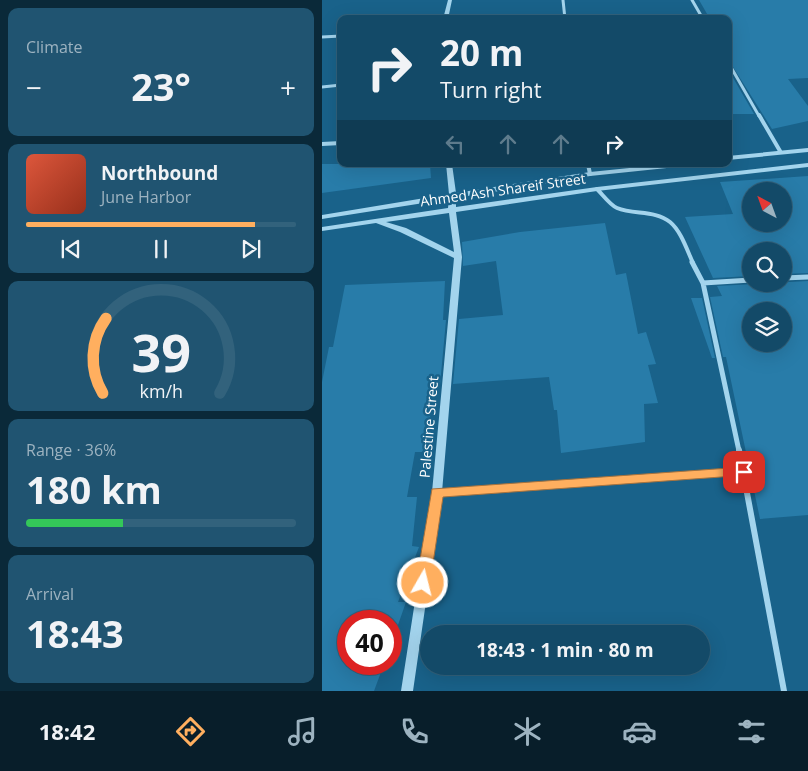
<!DOCTYPE html>
<meta charset="utf-8">
<style>
body{margin:0;font-family:"Open Sans",sans-serif;background:#205471;color:#f1f3f6;height:100vh;display:flex;flex-direction:column;font-size:19px;white-space:nowrap}
*{box-sizing:border-box;margin:0}
p{font-size:16px;color:#9db3c0}
.icon{flex:none;width:28px;height:28px;fill:none;stroke:currentColor;stroke-width:2;stroke-linecap:round;stroke-linejoin:round}
.map{position:relative;flex:1;overflow:hidden}
.panel{display:flex;flex-direction:column;gap:8px;padding:8px;background:#0a2939;width:322px}
.panel>*{flex:none}
.top-card{position:absolute;left:15px;top:15px;width:395px;height:152px;border-radius:10px;box-shadow:0 5px 20px #0002,0 0 0 1px #32627c;background:#134a68;color:#f1f3f6;overflow:hidden}
.needle{width:32px;rotate:319deg}
.controls{position:absolute;left:420px;top:182px;display:grid;gap:10px}
.controls a{display:grid;place-items:center;width:50px;height:50px;border-radius:50%;background:#134a68;box-shadow:0 5px 20px #0002,0 0 0 1px #32627c;font-size:25px}
.speed{position:absolute;left:15px;top:610px;display:flex;gap:10px;font-size:25px;font-weight:700;text-align:center}
.speed>*{display:grid;place-content:center;width:65px;height:65px;border-radius:50%;background:#134a68;box-shadow:0 5px 20px #0002,0 0 0 1px #32627c;line-height:1}
.speed .limit{border:8px solid #d22;background:#fff;color:#111}
.pin{position:absolute;display:grid;place-items:center;width:42px;height:42px;color:#fff;margin:-21px;border-radius:10px;box-shadow:0 2px 8px #0006}
.me{position:absolute;width:55px;margin:-28px;rotate:8deg;stroke-linejoin:round;filter:drop-shadow(0 0 4px #0008)}
.turn{display:flex;align-items:center;gap:18px;height:105px;padding:0 20px;font-size:22px}
.turn .icon{width:65px;height:65px;stroke-width:2.5}
.turn b{display:block;font-size:35px;line-height:42px}
.lanes{display:flex;align-items:center;height:48px;padding:0 20px;background:#0003;justify-content:center;gap:25px;direction:ltr}
.lanes .off{opacity:.35}
.big{font-size:38px;font-weight:700;line-height:1.1}
.panel .widget{flex:1;display:flex;flex-direction:column;justify-content:center;gap:8px;min-width:0;padding:0 18px;border-radius:10px;background:#205471}
.panel .dial{align-items:center;gap:0}
.dial svg{height:130px;overflow:visible;fill:none;stroke:#32627c;stroke-width:7;stroke-linecap:round;text-anchor:middle}
.dial text{fill:#f1f3f6;stroke:none}
.song{display:flex;align-items:center;gap:15px}
.cover{width:60px;height:60px;border-radius:8px;background:linear-gradient(135deg,hsl(10 70% 55%),hsl(10 70% 35%))}
.played{height:5px;border-radius:2px;background:linear-gradient(90deg,#ffaf5f 85%,#32627c 85%)}
.keys{display:flex;justify-content:space-around;direction:ltr}
.heat{display:flex;justify-content:space-between;align-items:center;font-size:28px;direction:ltr}
.charge{height:8px;border-radius:4px;background:linear-gradient(90deg,#34c759 36%,#32627c 0)}
.trip{position:absolute;left:98px;top:625px;width:290px;height:50px;border-radius:25px;background:#134a68;box-shadow:0 5px 20px #0002,0 0 0 1px #32627c;font-weight:700;line-height:50px;text-align:center}
.dock{display:flex;height:80px;justify-content:space-around;align-items:center;background:#081e2a;color:#9db3c0}
.dock .icon{width:35px;height:35px}
.dock .selected{color:#ffaf5f}
.dock b{font-size:22px;color:#f1f3f6}
main{display:flex;flex:1;min-height:0}
.map>svg:first-child{display:block}
.building{fill:#287ca9;fill-rule:evenodd}
.lines{fill:none;stroke-linecap:round;stroke-linejoin:round}
.minor-far3{stroke:#a3d4ed;stroke-width:3}
.minor-far2{stroke:#a3d4ed;stroke-width:4}
.minor-far1{stroke:#a3d4ed;stroke-width:5}
.minor{stroke:#a3d4ed;stroke-width:6}
.tertiary{fill:#a3d4ed;fill-rule:evenodd}
.route{fill:#ffaf5f;stroke:#a6723e}
.labels{text-anchor:middle;stroke-width:5;stroke-linejoin:round;paint-order:stroke}
.street-label{font-size:14px;fill:#fff;stroke:#19628a}
</style>
<main>
<section class="panel">
<div class="widget"><p>Climate</p>
<div class="heat"><a>−</a><b class="big">23°</b><a>+</a></div>
</div>
<div class="widget">
<div class="song"><i class="cover"></i><div><b>Northbound</b><p>June Harbor</p></div></div>
<div class="played"></div>
<div class="keys"><svg class="icon" aria-label="previous" viewBox="0 0 24 24"><path d="M18 5L8 12l10 7zM5 5v14"/></svg><svg class="icon" aria-label="pause" viewBox="0 0 24 24"><path d="M8 5v14M16 5v14"/></svg><svg class="icon" aria-label="next" viewBox="0 0 24 24"><path d="M6 5l10 7-10 7zM19 5v14"/></svg></div>
</div>
<div class="widget dial"><svg viewBox="0 0 100 80">
<path d="M14 69A42 42 0 1 1 86 69"/>
<path d="M14 69A42 42 0 0 1 16 23" stroke="#ffaf5f"/>
<text x="50" y="56" font-size="32" font-weight="700">39</text>
<text x="50" y="72" font-size="11">km/h</text>
</svg></div>
<div class="widget"><p>Range · 36%</p><b class="big">180 km</b><div class="charge"></div></div>
<div class="widget"><p>Arrival</p><b class="big">18:43</b></div>
</section>
<div class="map">
<svg width="486" height="691" viewBox="0 0 486 691">
<rect width="100%" height="100%" fill="#19628a"/>
<path class="building" d="M377,0h109v78l-20,1 20,27v15l-36,8 -44,-70v-40h-18z
M406,69l26,45h-26z
M0,164h108l1,14 -109,15z
M486,176v97l-25,1v-23h-32v25l-38,2 -28,-61 48,-3 -13,-32zM429,191h32v33h-32z
M283,223l11,52 10,-2 12,61 8,-2 10,32 -8,1 10,38 -14,1 1,38 -84,11 -4,-43h-3l-5,-33 -96,7 6,-65 44,-4 -7,-54 -33,5 -1,-24 58,-10z
M123,281l-2,39h3l-6,65 -11,1 2,66h-16l-8,45h10l-5,49 7,1 -21,55h8l-15,43v-24h-43v43h36l-10,27h-52v-309l7,-35h4l12,-62z
M486,281v234l-48,4 -34,-162h-3l-13,-60 12,-1 -5,-10zM429,311h32v33h-32z
M369,298h11l13,60h-3z"/>
<g class="lines">
<path class="minor-far3" d="M241,0l2,19
M370,0l11,19
M0,37l19,-1
M406,62l31,54
M0,87l19,-2"/>
<path class="minor-far2" d="M437,115l21,36
M0,144l19,-1
M266,164l2,10
M275,189c6,6 13,16 20,19 17,7 38,2 53,14 11,9 17,28 23,41"/>
<path class="minor-far1" d="M370,262l11,21 36,168
M461,278l25,-1
M381,283l48,-3"/>
<path class="minor" d="M417,450l45,241
M115,492l307,-20"/>
<path class="tertiary" d="M126,0h4l-4,19h-5z
M486,148v4l-80,8v-4z
M486,163v4l-211,24 -141,21 6,45 -20,235 -29,199h-12l31,-199 22,-234 -54,-26 -24,-9 -54,8v-4l126,-19 1,-9 -127,20v-4l127,-21 -3,-30h6l4,29 134,-21 79,-8h20l-3,2 -96,10 -134,22v9l141,-20zM127,213l5,39 -48,-24 -20,-6z"/>
</g>
<path class="route" d="M422,467l5,1 2,4 -2,3 -306,22 -13,86 -2,4 -5,1 -5,-1 -2,-4 16,-94z"/>
<g class="labels">
<g class="street-label">
<text transform="translate(181 190) rotate(-8)" y="5">Ahmed Ash Shareif Street</text>
<text transform="translate(107 427) rotate(-85)" y="5">Palestine Street</text>
</g>
</g>
</svg>
<div class="controls">
<a><svg class="needle" viewBox="-14 -14 28 28"><path d="M0-13l5 13h-10z" fill="#e53935"/><path d="M0 13l5-13h-10z" fill="#9db3c0"/></svg></a>
<a><svg class="icon" aria-label="search" viewBox="0 0 24 24"><circle cx="10" cy="10" r="6"/><path d="M15 15l6 6"/></svg></a>
<a><svg class="icon" aria-label="layers" viewBox="0 0 24 24"><path d="M12 4l9 5-9 5-9-5zM3 14l9 5 9-5"/></svg></a>
</div>
<div class="speed"><div class="limit">40</div></div>
<div class="pin" style="left:422px;top:472px;background:#d93025"><svg class="icon" aria-label="arrive" viewBox="0 0 24 24"><path d="M6 21V4h12l-3 4 3 4H6"/></svg></div>
<svg class="me" style="left:101px;top:583px" viewBox="-20 -20 40 40"><circle r="17" fill="#ffaf5f" stroke="#fff" stroke-width="3"/><path d="M0-11L8 9 0 5-8 9z" fill="#fff"/></svg>
<div class="trip">18:43 · 1 min · 80 m</div>
<div class="top-card">
<div class="turn"><svg class="icon" aria-label="right" viewBox="0 0 24 24"><path d="M7 20v-9h11M14 6l5 5-5 5"/></svg><div><b>20 m</b>Turn right</div></div>
<div class="lanes"><svg class="icon off" aria-label="left" viewBox="0 0 24 24"><path d="M17 20v-9H6M10 6l-5 5 5 5"/></svg><svg class="icon off" aria-label="ahead" viewBox="0 0 24 24"><path d="M12 20V5M6 11l6-6 6 6"/></svg><svg class="icon off" aria-label="ahead" viewBox="0 0 24 24"><path d="M12 20V5M6 11l6-6 6 6"/></svg><svg class="icon" aria-label="right" viewBox="0 0 24 24"><path d="M7 20v-9h11M14 6l5 5-5 5"/></svg></div>
</div>
</div>
</main>
<nav class="dock">
<b>18:42</b>
<svg class="icon selected" aria-label="directions" viewBox="0 0 24 24"><path d="M12 3l9 9-9 9-9-9zM9 14v-3h6M13 9l2 2-2 2"/></svg>
<svg class="icon" aria-label="music" viewBox="0 0 24 24"><path d="M9 18V5l10-2v13"/><circle cx="6" cy="18" r="3"/><circle cx="16" cy="16" r="3"/></svg>
<svg class="icon" aria-label="phone" viewBox="0 0 24 24"><path d="M5 4h4l2 5-3 2q2 4 5 5l2-3 5 2v4C11 20 4 13 5 4z"/></svg>
<svg class="icon" aria-label="climate" viewBox="0 0 24 24"><path d="M12 3v18M4 7l16 10M4 17L20 7"/></svg>
<svg class="icon" aria-label="car" viewBox="0 0 24 24"><path d="M5 17H2v-5l4-1 3-4h7l3 4 3 1v5h-3M9 17h6M6 11h13"/><circle cx="7" cy="17" r="2"/><circle cx="17" cy="17" r="2"/></svg>
<svg class="icon" aria-label="filters" viewBox="0 0 24 24"><path d="M4 7h16M4 17h16"/><circle cx="9" cy="7" r="2"/><circle cx="15" cy="17" r="2"/></svg>
</nav>
